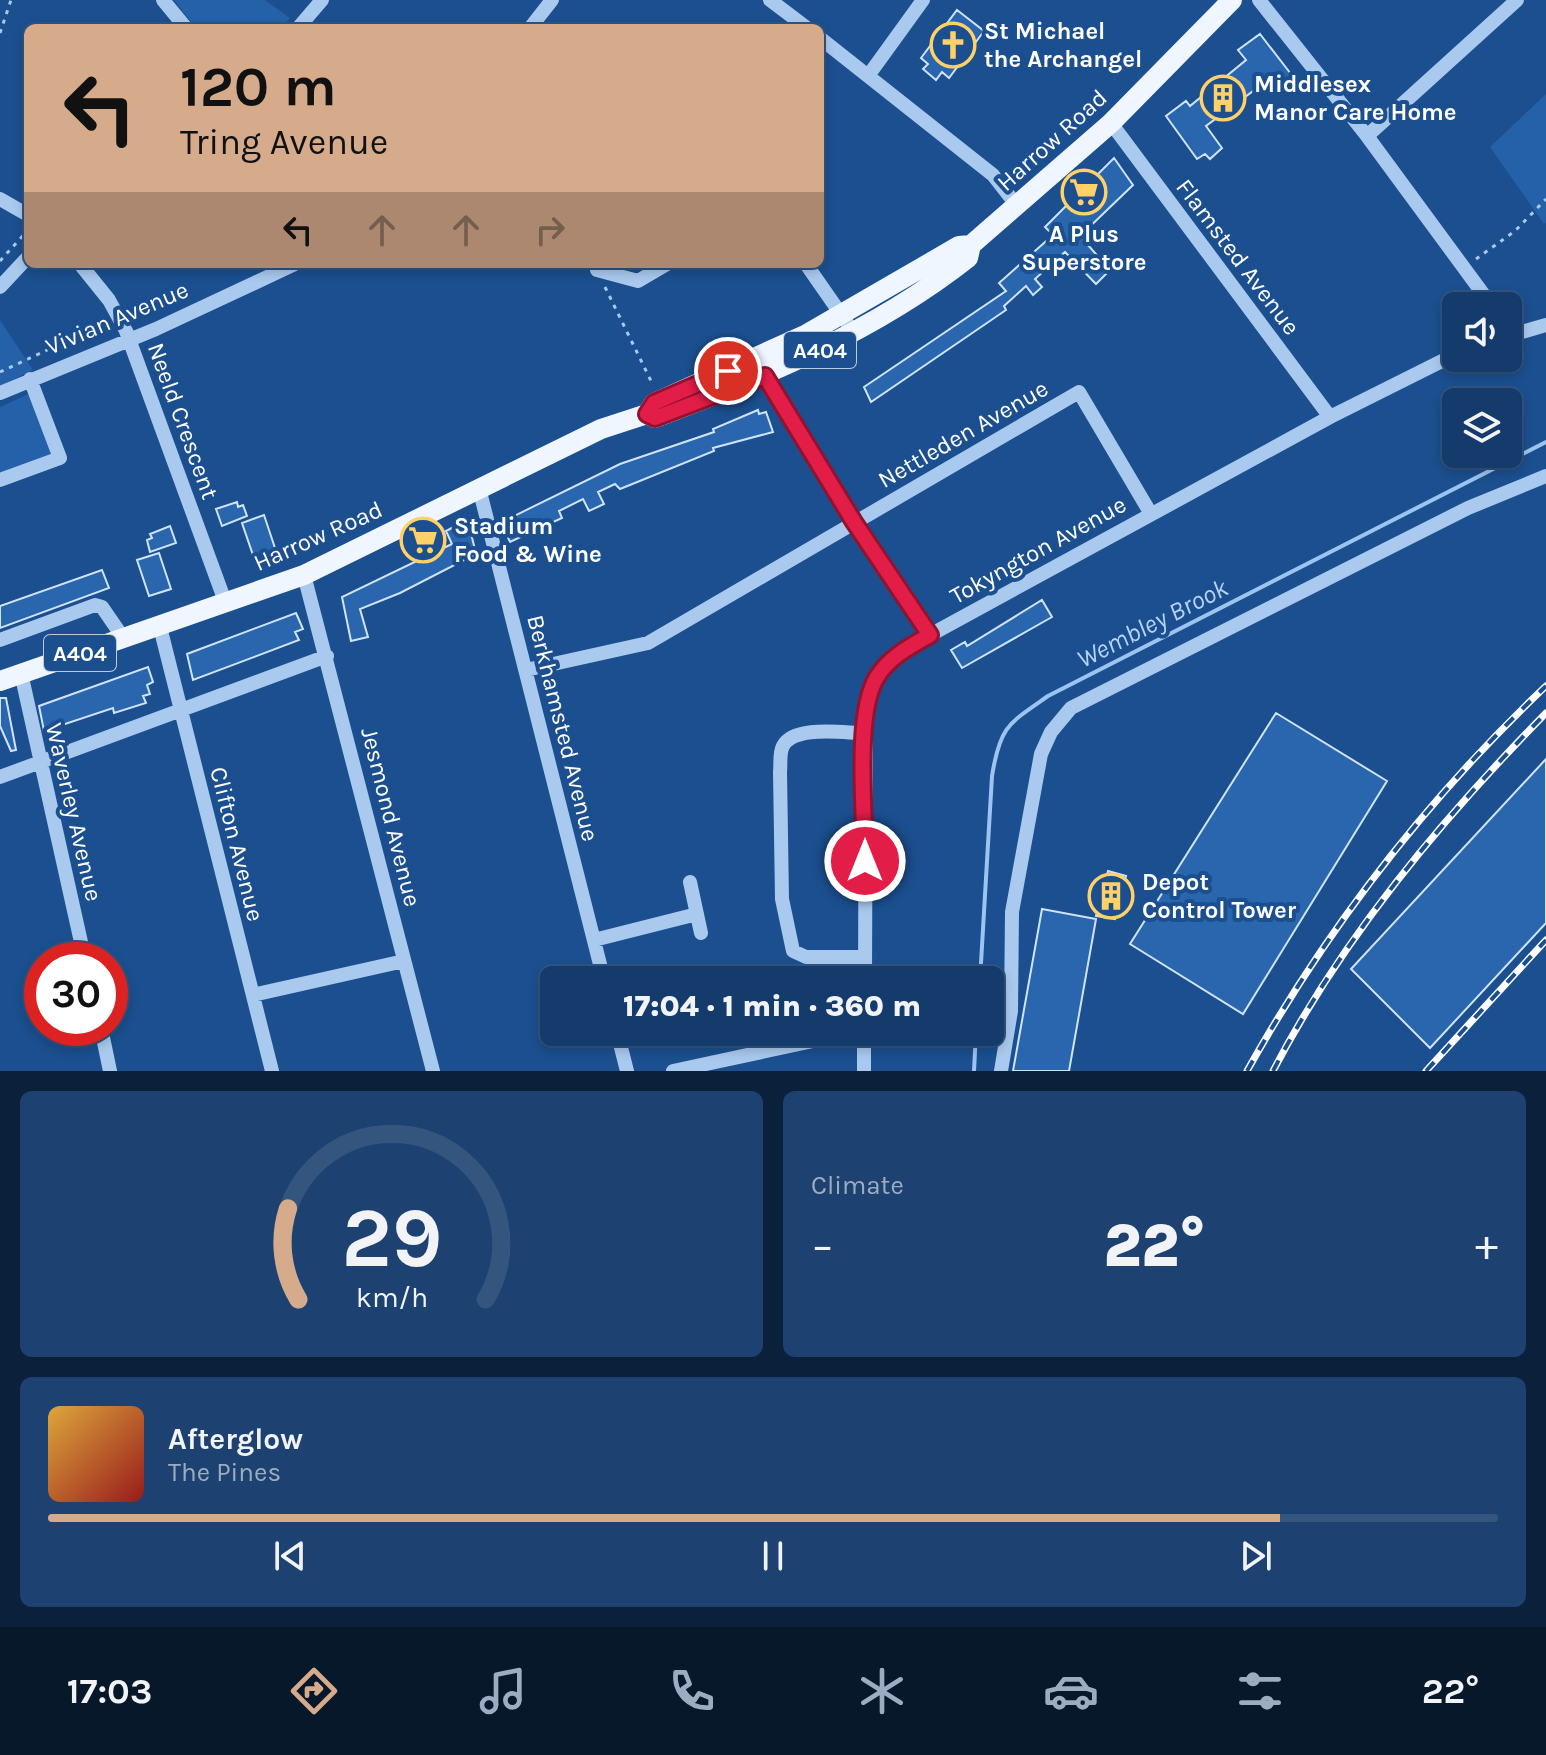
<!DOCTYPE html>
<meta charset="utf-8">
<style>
body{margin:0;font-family:Karla,sans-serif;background:#1d4271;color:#f1f3f6;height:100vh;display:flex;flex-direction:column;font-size:30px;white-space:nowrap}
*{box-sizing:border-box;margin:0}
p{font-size:26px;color:#9dadc1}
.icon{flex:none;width:44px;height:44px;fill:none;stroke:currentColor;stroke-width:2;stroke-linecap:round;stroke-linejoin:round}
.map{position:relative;height:1071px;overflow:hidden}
.side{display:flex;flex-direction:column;gap:20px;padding:20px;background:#0b203b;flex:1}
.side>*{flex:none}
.hud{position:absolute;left:24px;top:24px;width:800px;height:244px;border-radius:12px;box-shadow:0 4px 12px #0003,0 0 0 2px #33557e;background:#d6ab8b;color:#111;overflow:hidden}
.tools{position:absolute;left:1442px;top:292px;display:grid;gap:16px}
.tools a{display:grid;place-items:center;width:80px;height:80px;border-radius:12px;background:#143b6b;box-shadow:0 4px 12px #0003,0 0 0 2px #33557e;font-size:40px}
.speed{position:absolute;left:24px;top:942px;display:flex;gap:16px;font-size:40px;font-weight:700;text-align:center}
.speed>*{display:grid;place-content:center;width:104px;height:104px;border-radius:50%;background:#143b6b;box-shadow:0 4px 12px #0003,0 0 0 2px #33557e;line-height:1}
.speed .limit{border:12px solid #d22;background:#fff;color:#111}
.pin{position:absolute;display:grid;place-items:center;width:68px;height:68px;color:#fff;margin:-34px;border:4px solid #fff;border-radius:50%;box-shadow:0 2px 8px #0007}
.me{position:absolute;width:88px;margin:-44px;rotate:0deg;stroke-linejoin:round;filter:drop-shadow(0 0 6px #0008)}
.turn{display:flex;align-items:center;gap:28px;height:168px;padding:0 24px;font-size:36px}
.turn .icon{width:104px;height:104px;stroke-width:2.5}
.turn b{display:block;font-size:56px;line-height:68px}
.lanes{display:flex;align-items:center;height:76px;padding:0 24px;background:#0003;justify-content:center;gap:40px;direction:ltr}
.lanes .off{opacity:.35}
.big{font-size:60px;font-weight:800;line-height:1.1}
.side .tile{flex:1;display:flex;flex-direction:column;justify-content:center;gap:12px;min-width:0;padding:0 28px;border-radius:12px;background:#1d4271}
.side .dial{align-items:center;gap:0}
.dial svg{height:208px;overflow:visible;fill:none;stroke:#33557e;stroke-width:7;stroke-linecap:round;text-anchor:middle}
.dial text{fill:#f1f3f6;stroke:none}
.song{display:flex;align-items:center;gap:24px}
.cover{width:96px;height:96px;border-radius:12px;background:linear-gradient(135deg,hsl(40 70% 55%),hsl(0 70% 35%))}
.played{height:8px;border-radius:4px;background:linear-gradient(90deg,#d6ab8b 85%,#33557e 85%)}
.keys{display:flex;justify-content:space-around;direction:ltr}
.heat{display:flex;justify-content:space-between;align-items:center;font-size:44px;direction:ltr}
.side .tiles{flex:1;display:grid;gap:20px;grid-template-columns:1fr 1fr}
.tile:last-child{grid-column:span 2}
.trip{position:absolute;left:540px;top:966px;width:464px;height:80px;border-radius:12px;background:#143b6b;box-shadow:0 4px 12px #0003,0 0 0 2px #33557e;font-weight:800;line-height:80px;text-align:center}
.dock{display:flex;height:128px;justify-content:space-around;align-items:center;background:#08182b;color:#9dadc1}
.dock .icon{width:56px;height:56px}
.dock .active{color:#d6ab8b}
.dock b{font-size:36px;color:#f1f3f6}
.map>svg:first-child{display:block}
.green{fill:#2461a8}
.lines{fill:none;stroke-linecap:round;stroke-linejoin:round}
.stream{stroke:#9cc4f0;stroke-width:4}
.building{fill:#2a66ad;stroke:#cfe3fa;stroke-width:2}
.path{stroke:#a9c9ee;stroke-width:3;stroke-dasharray:4 6;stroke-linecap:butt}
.minor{stroke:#a9c9ee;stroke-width:14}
.major{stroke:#f0f6ff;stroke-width:20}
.rail-casing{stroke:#fff;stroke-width:7}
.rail{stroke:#1b4f8f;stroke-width:4;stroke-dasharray:12;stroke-linecap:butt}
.route-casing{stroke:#92132f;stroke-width:20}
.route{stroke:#e11d48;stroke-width:14}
.labels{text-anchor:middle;stroke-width:8;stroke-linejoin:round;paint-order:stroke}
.shield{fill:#1b4f8f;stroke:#bbcadd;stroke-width:2}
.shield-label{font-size:22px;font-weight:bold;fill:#fff}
.poi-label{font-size:24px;font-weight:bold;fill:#fff;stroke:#1b4f8f;text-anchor:start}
.street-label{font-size:24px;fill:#fff;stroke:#1b4f8f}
.water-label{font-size:26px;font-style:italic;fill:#b5d3f5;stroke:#1b4f8f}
</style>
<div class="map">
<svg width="1546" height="1071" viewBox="0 0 1546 1071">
<rect width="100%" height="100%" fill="#1b4f8f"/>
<path class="green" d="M174,0h91l25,18 -10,10h-84z
M1546,94v129l-2,1 -54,-77z
M0,320l33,50 -33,16z
M31,393l23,62 -54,20v-68z"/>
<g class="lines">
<path class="stream" d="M980,980l12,-204c8,-50 16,-52 56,-80l498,-254
M974,1071l2,-39"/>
</g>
<path class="building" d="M957,10l27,21 -35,47 -7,-6 -6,8 -13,-11 5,-5 -7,-6z
M1260,34l34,44 -23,16 -7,-11 -58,43 16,22 -12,11 -5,-5 -8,5 -31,-43 20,-15 4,5 56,-46 -8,-10z
M1114,158l19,27 -53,51 30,34 -14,14 -31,-32 -30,27 7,8 -9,8 -7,-9 -22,20 2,4 -135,92 -7,-15 142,-96 -7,-8 54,-48 -8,-8z
M758,410l1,4 7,-2 7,20 -60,16 1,3 -94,38 -5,-5 -17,8 6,12 -15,7 -6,-12 -24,12 3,7 -52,24 -7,-15 7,-4 -2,-4 112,-55 94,-32 -1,-3z
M237,502l1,5 5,-2 4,11 -25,10 -6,-17z
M264,515l12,36 -22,7 -12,-35z
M463,522l6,3 7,29 -76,39 -40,16 8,28 -17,4 -9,-44 110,-53 -6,-13z
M170,526l6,17 -26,9 -3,-12 5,-2 -2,-4z
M159,553l12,36 -22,7 -12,-36z
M102,570l7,18 -109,40v-22z
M1042,600l10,17 -90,51 -11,-18 14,-8 2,4z
M296,613l7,16 -8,3 4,8 -106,40 -6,-26z
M148,667l5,15 -6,3 3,9 -7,2 3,7 -32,10 -1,-5 -69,23 -5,-25z
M0,698h6l10,52 -5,1 -11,-25z
M1276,713l111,68 -144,233 -113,-70z
M1546,759v164l-116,125 -79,-79z
M1108,871l18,5 -11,43 -19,-3z
M1042,909l54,10 -27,152h-56z"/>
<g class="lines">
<path class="path" d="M0,33l11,-33
M1476,259l39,-28 31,-32
M0,261l28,-31
M605,287l48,98
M0,372l105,-49"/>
<path class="minor" d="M163,0l23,28
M770,0l37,28
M1259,0l108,136 125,170
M298,28l24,-28
M530,28l22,-28
M820,38l173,137 25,32
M868,76l55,-76
M1111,123l219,294
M1367,136l150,-136
M0,199l28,16
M80,264l29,36 17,31 100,273
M806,264l48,69
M597,270l41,11 29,-17
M0,287l28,-30
M1508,336l38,-11
M759,366l95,156 76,113
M0,393l156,-64 139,-65
M0,480l60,-22 -30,-79
M479,488l125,492
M304,575l129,496
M160,627l112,444
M0,640l95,-35 7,2 22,32
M526,670l122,-27 431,-251 72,122
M21,673l64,287
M864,733c-20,0 -70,-8 -81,13 -4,7 -2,17 -3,26l2,127 11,52 13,6h59
M0,777l327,-121
M690,882l11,51
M594,940l103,-26
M713,973l2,7
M865,980l1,-270 10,-31 8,-12 46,-32 400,-218 126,-63
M253,995l151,-34
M101,1028l9,43
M617,1032l10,39
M673,1071l182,-39
M864,1071v-39
M1001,1071l10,-60 1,-99 29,-158 10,-22 20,-24 397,-200 78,-32"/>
<path class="major" d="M647,414l7,-11 153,-69 152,-88 12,-1 140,-122 121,-123
M0,681l304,-106 297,-146 46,-15 8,4c111,-42 219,-86 313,-160l3,-13"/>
<g class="rail-casing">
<path id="rail" d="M1247,1071c80,-143 180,-272 299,-385
M1273,1071c70,-134 168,-251 273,-358
M1426,1071l120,-131"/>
</g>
<use href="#rail" class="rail"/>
</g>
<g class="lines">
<g class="route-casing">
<path id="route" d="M728,371l-74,32 -7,11 8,4 110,-42 89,146 76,113c-19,11 -41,22 -53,42 -23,36 -12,139 -12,184"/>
</g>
<use href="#route" class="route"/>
</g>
<defs>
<g id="church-ring" transform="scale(2.3)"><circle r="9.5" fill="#1b4f8f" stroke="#ffd166" stroke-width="1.5"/><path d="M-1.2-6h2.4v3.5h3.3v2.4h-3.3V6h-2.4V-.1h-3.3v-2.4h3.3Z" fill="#ffd166"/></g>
<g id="building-ring" transform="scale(2.3)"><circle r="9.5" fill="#1b4f8f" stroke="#ffd166" stroke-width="1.5"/><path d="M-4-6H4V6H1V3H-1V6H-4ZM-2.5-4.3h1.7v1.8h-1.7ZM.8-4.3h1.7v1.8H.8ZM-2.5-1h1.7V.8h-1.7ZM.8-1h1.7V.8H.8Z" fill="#ffd166"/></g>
<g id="supermarket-ring" transform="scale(2.3)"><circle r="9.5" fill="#1b4f8f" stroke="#ffd166" stroke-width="1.5"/><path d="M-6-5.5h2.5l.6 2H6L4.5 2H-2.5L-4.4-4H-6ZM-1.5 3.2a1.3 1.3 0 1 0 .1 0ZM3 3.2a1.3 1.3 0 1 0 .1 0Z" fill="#ffd166"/></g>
</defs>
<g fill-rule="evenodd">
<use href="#church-ring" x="953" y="45"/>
<use href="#building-ring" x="1223" y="98"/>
<use href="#supermarket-ring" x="1084" y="192"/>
<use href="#supermarket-ring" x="423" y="540"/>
<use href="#building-ring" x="1111" y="896"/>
</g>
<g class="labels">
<g class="shield">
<rect x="784" y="332" width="72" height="36" rx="6"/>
<rect x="44" y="635" width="72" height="36" rx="6"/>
</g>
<g class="shield-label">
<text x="820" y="358">A404</text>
<text x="80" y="661">A404</text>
</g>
<g class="poi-label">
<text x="984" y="39">St Michael<tspan x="984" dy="28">the Archangel</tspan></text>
<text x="1254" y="92">Middlesex<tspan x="1254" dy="28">Manor Care Home</tspan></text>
<text x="1084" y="242" text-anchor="middle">A Plus<tspan x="1084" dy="28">Superstore</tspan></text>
<text x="454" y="534">Stadium<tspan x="454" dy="28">Food &amp; Wine</tspan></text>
<text x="1142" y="890">Depot<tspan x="1142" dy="28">Control Tower</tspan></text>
</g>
<g class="street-label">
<text transform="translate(1052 140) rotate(-42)" y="8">Harrow Road</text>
<text transform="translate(1238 257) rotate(53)" y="8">Flamsted Avenue</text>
<text transform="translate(117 318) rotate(-23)" y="8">Vivian Avenue</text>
<text transform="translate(183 421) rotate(70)" y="8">Neeld Crescent</text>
<text transform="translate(963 434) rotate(-30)" y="8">Nettleden Avenue</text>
<text transform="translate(318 536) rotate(-24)" y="8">Harrow Road</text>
<text transform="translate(1038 550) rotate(-29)" y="8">Tokyngton Avenue</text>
<text transform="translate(563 728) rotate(76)" y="8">Berkhamsted Avenue</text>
<text transform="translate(74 812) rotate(77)" y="8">Waverley Avenue</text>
<text transform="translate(391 817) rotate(76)" y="8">Jesmond Avenue</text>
<text transform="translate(237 844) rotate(76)" y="8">Clifton Avenue</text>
</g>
<g class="water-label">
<text transform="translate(1152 623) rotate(-27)" y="9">Wembley Brook</text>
</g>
</g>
</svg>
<div class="tools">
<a><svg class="icon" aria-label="sound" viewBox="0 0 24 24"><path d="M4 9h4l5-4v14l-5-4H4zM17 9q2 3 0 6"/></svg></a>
<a><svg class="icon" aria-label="layers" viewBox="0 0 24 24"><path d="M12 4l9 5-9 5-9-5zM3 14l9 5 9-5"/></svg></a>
</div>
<div class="speed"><div class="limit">30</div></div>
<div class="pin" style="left:728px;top:371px;background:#d93025"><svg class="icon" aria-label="arrive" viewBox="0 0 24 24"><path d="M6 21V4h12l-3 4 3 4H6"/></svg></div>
<svg class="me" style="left:865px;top:861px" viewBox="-20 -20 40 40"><circle r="17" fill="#e11d48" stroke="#fff" stroke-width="3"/><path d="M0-11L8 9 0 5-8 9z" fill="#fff"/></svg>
<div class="trip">17:04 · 1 min · 360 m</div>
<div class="hud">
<div class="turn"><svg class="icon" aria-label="left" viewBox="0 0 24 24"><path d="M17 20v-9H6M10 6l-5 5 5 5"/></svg><div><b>120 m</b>Tring Avenue</div></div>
<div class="lanes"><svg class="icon" aria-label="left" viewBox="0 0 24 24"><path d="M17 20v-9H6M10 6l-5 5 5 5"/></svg><svg class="icon off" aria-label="ahead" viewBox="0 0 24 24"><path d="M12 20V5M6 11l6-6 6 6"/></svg><svg class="icon off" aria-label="ahead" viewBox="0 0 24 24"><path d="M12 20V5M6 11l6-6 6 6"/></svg><svg class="icon off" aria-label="right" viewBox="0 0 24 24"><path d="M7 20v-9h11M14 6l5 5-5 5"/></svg></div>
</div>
</div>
<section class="side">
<div class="tiles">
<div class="tile dial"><svg viewBox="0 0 100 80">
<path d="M14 69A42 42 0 1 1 86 69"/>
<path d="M14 69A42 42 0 0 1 10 34" stroke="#d6ab8b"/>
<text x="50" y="56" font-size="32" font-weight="700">29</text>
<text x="50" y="72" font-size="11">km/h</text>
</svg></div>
<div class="tile"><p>Climate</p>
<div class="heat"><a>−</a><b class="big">22°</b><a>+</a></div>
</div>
<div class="tile">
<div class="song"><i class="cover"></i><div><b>Afterglow</b><p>The Pines</p></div></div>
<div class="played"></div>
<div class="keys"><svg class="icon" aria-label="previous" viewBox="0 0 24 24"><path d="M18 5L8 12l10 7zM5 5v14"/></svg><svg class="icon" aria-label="pause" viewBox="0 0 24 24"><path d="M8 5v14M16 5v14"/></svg><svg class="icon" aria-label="next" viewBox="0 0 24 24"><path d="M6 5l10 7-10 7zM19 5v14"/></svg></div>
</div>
</div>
</section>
<nav class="dock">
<b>17:03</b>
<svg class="icon active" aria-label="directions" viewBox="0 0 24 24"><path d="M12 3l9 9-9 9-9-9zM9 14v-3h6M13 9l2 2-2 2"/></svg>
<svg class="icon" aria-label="music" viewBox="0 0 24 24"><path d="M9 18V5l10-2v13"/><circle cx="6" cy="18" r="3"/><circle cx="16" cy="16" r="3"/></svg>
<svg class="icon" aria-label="phone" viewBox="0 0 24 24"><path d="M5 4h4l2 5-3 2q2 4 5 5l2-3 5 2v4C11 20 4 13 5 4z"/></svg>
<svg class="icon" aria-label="climate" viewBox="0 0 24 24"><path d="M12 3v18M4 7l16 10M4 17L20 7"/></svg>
<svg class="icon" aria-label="car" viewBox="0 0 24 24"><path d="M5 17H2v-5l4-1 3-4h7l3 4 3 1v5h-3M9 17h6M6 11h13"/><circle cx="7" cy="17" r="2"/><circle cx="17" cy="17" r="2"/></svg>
<svg class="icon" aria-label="filters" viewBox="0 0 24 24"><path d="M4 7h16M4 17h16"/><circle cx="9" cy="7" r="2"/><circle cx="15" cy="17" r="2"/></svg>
<b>22°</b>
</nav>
